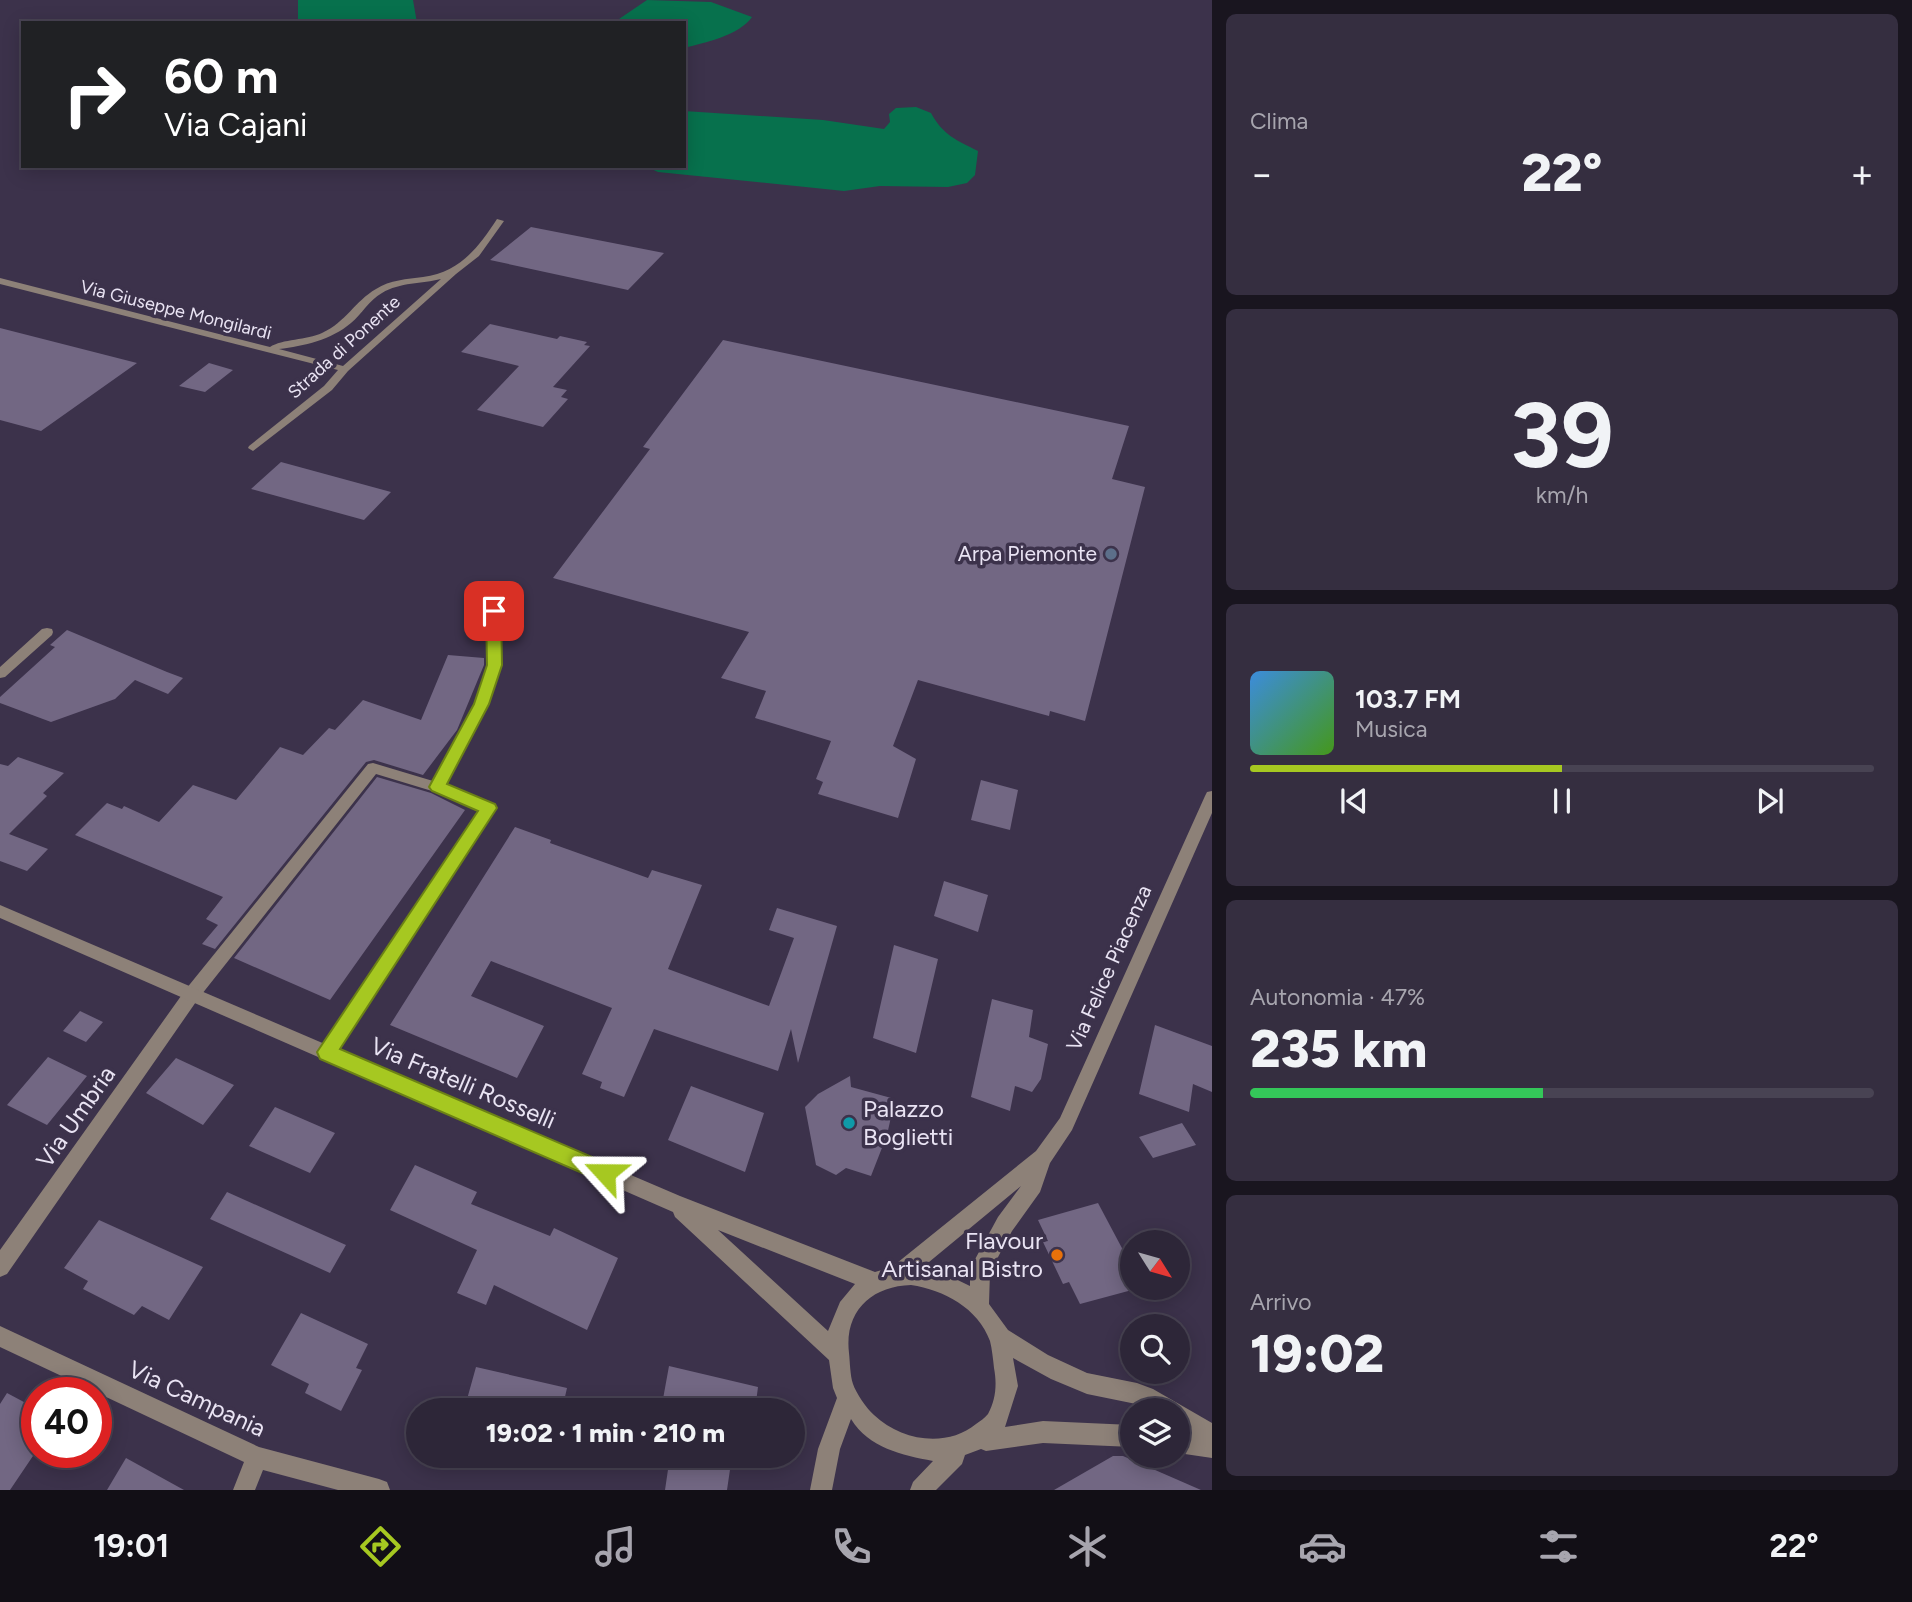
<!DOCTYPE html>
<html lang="it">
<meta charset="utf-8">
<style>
body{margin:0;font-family:Figtree,sans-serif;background:#352e40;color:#f1f3f6;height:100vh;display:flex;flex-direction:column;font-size:26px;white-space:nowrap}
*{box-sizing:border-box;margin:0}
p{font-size:23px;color:#a7a5ae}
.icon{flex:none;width:38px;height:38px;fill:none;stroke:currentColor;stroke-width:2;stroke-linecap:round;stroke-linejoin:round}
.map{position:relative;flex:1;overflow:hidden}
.details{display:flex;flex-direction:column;gap:14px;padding:14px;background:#19151f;width:700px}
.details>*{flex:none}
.banner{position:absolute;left:21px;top:21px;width:665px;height:147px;border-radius:0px;box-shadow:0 4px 18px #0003,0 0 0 2px #484353;background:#202124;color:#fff;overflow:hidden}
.needle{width:46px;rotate:127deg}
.fabs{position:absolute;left:1120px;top:1230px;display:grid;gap:14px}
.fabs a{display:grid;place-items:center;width:70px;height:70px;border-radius:50%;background:#2d2638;box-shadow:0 4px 18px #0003,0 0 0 2px #484353;font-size:35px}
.speed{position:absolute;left:21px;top:1377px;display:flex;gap:14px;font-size:35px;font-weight:700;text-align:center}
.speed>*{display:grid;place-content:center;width:91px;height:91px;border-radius:50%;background:#2d2638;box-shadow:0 4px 18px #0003,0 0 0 2px #484353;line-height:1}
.speed .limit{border:10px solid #d22;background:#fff;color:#111}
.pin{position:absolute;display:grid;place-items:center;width:60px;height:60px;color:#fff;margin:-30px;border-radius:14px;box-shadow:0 4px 10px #0006}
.me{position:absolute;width:77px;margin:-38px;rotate:294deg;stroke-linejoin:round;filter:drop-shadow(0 0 5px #0008)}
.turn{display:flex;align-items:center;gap:24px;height:147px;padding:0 28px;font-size:32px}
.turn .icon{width:91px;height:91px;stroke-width:2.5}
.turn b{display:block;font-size:49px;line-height:60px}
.big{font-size:52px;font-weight:800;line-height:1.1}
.details .card{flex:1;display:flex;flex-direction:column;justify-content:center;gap:10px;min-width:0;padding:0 24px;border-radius:10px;background:#352e40}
.details .dial{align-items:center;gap:0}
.dial b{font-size:91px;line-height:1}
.song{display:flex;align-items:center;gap:21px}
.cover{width:84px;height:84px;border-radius:10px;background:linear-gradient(135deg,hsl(210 70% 55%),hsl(100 70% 35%))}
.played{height:7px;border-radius:4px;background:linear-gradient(90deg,#a6c821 50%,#484353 50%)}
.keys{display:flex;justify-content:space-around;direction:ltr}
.heat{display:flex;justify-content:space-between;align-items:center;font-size:38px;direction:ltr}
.charge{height:10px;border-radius:5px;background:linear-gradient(90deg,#34c759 47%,#484353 0)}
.trip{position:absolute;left:406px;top:1398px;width:399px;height:70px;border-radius:35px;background:#2d2638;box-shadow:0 4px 18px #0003,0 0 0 2px #484353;font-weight:800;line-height:70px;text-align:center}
.menu{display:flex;height:112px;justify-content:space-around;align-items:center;background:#120f16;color:#a7a5ae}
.menu .icon{width:49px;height:49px}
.menu .on{color:#a6c821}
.menu b{font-size:32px;color:#f1f3f6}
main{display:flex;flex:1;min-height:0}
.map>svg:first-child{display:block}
.forest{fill:#07714d}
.building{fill:#726783}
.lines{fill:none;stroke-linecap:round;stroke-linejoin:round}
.minor{fill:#8d8178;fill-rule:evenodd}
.tertiary{fill:#8d8178;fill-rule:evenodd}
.route{fill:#a6c821;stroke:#6c8215;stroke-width:2}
.service-dot{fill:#5c6f8a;stroke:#3c324b;stroke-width:2.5}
.culture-dot{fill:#0f9aa8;stroke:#3c324b;stroke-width:2.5}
.food-dot{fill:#e8710a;stroke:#3c324b;stroke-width:2.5}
.labels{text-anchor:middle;stroke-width:7;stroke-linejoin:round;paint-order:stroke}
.far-street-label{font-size:18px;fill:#e9e3f3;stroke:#3c324b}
.poi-label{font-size:21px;fill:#e9e3f3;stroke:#3c324b;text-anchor:end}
.street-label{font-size:21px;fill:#e9e3f3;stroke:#3c324b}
.near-street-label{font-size:24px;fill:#e9e3f3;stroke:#3c324b}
.near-poi-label{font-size:24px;fill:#e9e3f3;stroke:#3c324b;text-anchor:start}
</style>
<main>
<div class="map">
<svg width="1212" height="1490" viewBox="0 0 1212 1490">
<rect width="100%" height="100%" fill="#3c324b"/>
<path class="forest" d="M298,0h115l4,23h-119z
M647,0l64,2 41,15c-12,18 -48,26 -68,31v-25h-63l-2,-4z
M916,107l15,6c12,22 25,27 47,38l-3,24 -8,8 -19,4 -68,-1 -36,5 -186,-19 -13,-6h39v-55l139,9 61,9 6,-7 -1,-8 7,-6z"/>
<path class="building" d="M531,227l133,26 -36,37 -138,-30z
M490,324l67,15 3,-3 27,6 -3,3 6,1 -37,41 14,3 -6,7 7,2 -25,28 -66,-17 42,-44 -58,-14z
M0,328l137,35 -96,68 -41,-11z
M723,340l406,86 -17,53 33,8 -60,234 -35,-10 -1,5 -131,-36 -25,66 23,13 -18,59 -80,-24 5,-12 -7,-3 15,-38 -76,-23 11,-27 -45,-13 28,-46 -196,-54 97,-129 -7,-2z
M209,363l24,7 -28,22 -26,-6z
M281,462l110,30 -27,28 -113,-31z
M67,630l100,42 16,6 -15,16 -33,-14 -20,19 -64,23 -51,-19v-6l55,-50 -5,-2z
M448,655l36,3v7l-27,65 -34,45 -49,-15 -8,2 -151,187 -13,-5 16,-19 -12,-6 17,-22 -148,-62 32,-32 15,6 2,-3 35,16 34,-37 43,15 44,-53 23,8 26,-27 6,2 28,-30 58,20z
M18,757l46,16 -21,20 4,3 -38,38 39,15 -21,22 -27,-10v-97l8,2z
M377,777l54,16 34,17 -135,190 -96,-42z
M981,780l37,10 -8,40 -39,-10z
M515,827l36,13 -1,3 98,35 4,-8 50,15 -34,84 101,37 25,-68 -25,-8 8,-22 60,18 -39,137 -7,-34 -13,42 -124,-42 -30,68 -24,-9 2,-6 -20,-8 30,-66 -121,-47 -20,35 73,30 -27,52 -127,-53z
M944,881l44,14 -10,37 -44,-16z
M894,945l44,14 -22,94 -43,-15z
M992,999l41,11 -4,27 19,7 -7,35 -9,13 -17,-6 -5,25 -39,-14z
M80,1011l23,11 -17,20 -23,-11z
M1155,1025l57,21v46l-19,-8 -4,28 -50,-18z
M48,1057l39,19 -40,49 -40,-20z
M176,1058l58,27 -31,40 -57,-32z
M850,1076l1,11 44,12 -8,36 -16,41 -25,-8 -10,7 -20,-10 -11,-58 13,-13z
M691,1086l73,27 -19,59 -77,-32z
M275,1107l60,26 -25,40 -61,-27z
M1182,1123l14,22 -43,13 -14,-21z
M415,1165l62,27 -6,12 79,32 4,-8 64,30 -31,72 -93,-45 -8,20 -29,-12 20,-43 -87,-40z
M227,1192l119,53 -16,28 -120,-54z
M1098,1203l34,64v23l-52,14 -11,-22 -6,2 -20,-42 5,-1 -10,-21z
M99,1220l104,47 -34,53 -27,-14 -8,9 -51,-26 5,-8 -24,-13z
M301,1313l67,31 -12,24 6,2 -21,41 -36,-18 4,-9 -38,-19z
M669,1366l89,21 -3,23h-94z
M476,1367l91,21 -5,22h-98z
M7,1393l30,16v41l-27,40h-10v-86z
M670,1456h62l-5,34h-62z
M1113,1456h10l78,34h-147z
M126,1458l58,32h-77z"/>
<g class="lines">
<path class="minor" d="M497,219l7,2 -25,35 -23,18 -108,97 -16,19 -79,61 -5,-3 1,-2 75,-60 14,-16 -338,-86v-6l270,69c12,-8 37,-7 52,-14 24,-11 33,-32 54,-44 14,-9 31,-10 47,-12 37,-5 55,-29 74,-58zM441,279l-98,87 -64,-17c25,-3 52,-9 72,-26 11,-9 18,-23 31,-30 18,-11 40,-9 59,-14z
M492,585l6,4 3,76 -13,39 -43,81 49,20 2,4 -163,249 -6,3 -6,-3 -3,-5 3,-5 159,-237 -48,-20 -56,-17 -178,225 -191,275 -7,3v-27l186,-261 182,-225 5,-1 60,18 41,-77 13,-39 -1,-76z
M47,628l5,1 1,3 -1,3 -47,42 -5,1v-11l42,-38z
M0,1326l259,121 120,32 8,3 3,8h-52l-75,-20 -8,20h-22l11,-28 -244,-115z"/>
<path class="tertiary" d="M1212,791v22l-140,317 -22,33 -10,29 -28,39 -22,41 -1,32 19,26 40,25 39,18 50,10 16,6 59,34v35l-34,-5v-22l9,2 -9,-6v-17h-28l-9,-5 -54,-11 -36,-15 -38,-21 5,28 -13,41 38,-6 89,4v22l-89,-4 -57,8 -5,-2 -16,6 -3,9 -26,26h-26l3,-8 20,-21c-31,-6 -64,-13 -82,-42l-11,30 -8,41h-22l8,-41 19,-51 -4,-10 -4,-28 -154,-143 -2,-5 -673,-294v-13l680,291 195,76 17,-5 144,-116 24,-33 145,-322 2,-4zM1021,1186l-23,31 -25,46 -3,7v16l-29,-14 -18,-5zM718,1230l137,54 -15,18 -12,29zM911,1285c33,5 67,23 79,56 2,8 3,18 4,27 3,16 2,31 -6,46 -3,4 -8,7 -12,10 -29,24 -75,17 -102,-9 -7,-6 -18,-22 -21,-31 -3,-9 -3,-22 -4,-31 -5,-42 23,-67 62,-68z"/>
</g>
<path class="route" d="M494,606l7,5 1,54 -13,39 -42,80 48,20 2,4 -157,241 273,117 3,7 -3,7 -8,3 -285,-124 -3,-7 161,-241 -46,-20 -3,-4 45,-83 13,-39 -1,-54z"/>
<circle class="service-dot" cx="1111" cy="554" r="7"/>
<circle class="culture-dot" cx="849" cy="1123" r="7"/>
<circle class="food-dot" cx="1057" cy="1255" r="7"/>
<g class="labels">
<g class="far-street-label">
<text transform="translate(176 310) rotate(14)" y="6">Via Giuseppe Mongilardi</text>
<text transform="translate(344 347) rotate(-42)" y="6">Strada di Ponente</text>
</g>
<g class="poi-label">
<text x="1097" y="561">Arpa Piemonte</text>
</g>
<g class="street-label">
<text transform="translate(1109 968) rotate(-66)" y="7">Via Felice Piacenza</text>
</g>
<g class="near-street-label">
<text transform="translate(463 1083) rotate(23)" y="8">Via Fratelli Rosselli</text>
<text transform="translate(76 1117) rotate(-55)" y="8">Via Umbria</text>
<text transform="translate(197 1399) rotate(25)" y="8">Via Campania</text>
</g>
<g class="near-poi-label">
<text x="863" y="1117">Palazzo<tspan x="863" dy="28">Boglietti</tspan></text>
<text x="1043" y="1249" text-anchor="end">Flavour<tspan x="1043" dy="28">Artisanal Bistro</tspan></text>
</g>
</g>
</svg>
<div class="fabs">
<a><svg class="needle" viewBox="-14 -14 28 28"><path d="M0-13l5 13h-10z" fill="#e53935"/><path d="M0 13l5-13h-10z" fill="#a7a5ae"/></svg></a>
<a><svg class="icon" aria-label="search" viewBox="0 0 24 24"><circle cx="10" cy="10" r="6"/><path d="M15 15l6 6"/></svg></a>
<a><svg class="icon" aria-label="layers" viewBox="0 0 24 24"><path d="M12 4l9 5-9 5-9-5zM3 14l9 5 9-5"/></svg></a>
</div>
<div class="speed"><div class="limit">40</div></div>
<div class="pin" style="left:494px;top:611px;background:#d93025"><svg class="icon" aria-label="arrive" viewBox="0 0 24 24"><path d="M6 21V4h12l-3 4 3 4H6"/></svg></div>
<svg class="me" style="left:605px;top:1173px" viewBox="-20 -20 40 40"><path d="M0-17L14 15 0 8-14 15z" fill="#a6c821" stroke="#fff" stroke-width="4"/></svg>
<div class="trip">19:02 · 1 min · 210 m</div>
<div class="banner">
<div class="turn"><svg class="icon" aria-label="right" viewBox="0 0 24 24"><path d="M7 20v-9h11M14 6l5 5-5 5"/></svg><div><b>60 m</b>Via Cajani</div></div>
</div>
</div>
<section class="details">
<div class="card"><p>Clima</p>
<div class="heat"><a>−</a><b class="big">22°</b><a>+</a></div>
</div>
<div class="card dial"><b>39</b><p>km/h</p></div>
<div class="card">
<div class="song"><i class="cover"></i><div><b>103.7 FM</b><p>Musica</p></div></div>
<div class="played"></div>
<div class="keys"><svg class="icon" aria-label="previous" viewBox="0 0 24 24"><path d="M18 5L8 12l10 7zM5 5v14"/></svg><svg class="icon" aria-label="pause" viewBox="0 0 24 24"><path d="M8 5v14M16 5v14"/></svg><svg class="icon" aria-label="next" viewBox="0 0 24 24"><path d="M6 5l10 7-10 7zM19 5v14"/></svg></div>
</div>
<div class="card"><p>Autonomia · 47%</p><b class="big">235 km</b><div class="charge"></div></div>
<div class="card"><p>Arrivo</p><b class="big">19:02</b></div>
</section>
</main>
<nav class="menu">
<b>19:01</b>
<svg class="icon on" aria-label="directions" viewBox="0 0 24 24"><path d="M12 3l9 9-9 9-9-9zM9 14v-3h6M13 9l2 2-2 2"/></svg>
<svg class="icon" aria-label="music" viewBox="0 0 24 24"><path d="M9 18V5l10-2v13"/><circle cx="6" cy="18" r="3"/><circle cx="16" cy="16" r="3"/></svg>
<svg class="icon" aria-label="phone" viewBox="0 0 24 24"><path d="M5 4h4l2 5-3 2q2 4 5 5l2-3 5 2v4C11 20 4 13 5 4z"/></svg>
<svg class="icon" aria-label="climate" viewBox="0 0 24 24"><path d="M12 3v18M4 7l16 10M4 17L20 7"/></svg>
<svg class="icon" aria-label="car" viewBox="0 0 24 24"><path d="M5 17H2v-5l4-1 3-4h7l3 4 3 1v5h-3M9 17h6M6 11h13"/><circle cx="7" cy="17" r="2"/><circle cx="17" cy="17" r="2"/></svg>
<svg class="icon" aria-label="filters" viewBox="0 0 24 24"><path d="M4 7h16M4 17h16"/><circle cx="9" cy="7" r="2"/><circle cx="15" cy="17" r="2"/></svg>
<b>22°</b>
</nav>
